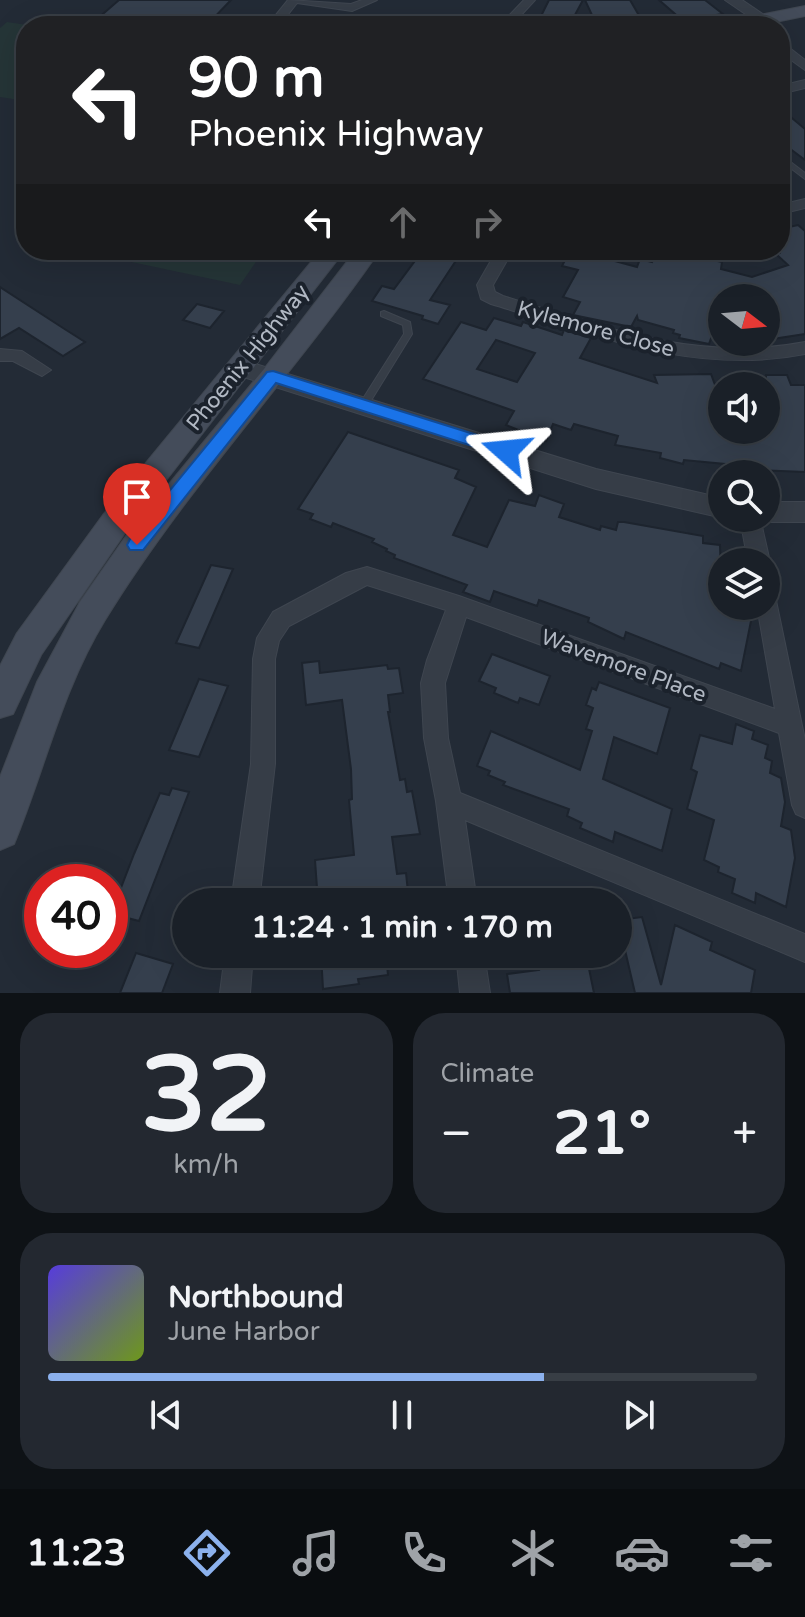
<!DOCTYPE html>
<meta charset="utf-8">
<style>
body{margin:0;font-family:"Varela Round",sans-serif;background:#232830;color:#f1f3f6;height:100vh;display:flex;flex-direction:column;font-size:30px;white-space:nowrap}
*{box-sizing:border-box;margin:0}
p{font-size:26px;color:#9fa3a8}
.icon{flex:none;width:44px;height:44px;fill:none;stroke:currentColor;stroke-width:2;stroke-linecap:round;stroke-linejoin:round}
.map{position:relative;height:993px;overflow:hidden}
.side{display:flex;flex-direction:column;gap:20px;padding:20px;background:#0e1216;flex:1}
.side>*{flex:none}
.top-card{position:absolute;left:16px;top:16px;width:774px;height:244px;border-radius:32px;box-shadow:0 8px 32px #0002,0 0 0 2px #383e45;background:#202124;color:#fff;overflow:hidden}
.needle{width:52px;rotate:106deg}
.fabs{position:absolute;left:708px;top:284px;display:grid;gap:16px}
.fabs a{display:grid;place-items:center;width:72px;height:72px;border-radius:50%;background:#1a2028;box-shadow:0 8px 32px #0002,0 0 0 2px #383e45;font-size:40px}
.speed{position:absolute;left:24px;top:864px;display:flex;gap:16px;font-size:40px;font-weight:700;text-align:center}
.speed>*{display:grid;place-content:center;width:104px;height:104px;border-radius:50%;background:#1a2028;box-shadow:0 8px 32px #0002,0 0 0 2px #383e45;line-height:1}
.speed .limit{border:12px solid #d22;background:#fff;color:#111}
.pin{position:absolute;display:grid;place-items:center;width:68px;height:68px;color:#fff;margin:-82px -34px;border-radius:50% 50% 50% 0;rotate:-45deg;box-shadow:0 0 8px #0007}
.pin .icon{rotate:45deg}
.me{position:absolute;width:88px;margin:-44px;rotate:288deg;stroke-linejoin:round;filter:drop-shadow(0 0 6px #0008)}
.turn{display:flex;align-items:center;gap:28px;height:168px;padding:0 40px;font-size:36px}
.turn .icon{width:104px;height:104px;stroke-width:2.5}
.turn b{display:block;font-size:56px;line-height:68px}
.lanes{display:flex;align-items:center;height:76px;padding:0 40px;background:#0003;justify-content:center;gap:40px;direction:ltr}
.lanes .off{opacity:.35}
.big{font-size:60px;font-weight:700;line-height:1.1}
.side .card{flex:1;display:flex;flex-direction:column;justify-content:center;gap:12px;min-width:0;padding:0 28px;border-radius:32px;background:#232830}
.side .dial{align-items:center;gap:0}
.dial b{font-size:104px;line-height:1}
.song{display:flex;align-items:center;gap:24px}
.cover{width:96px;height:96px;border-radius:12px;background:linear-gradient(135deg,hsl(250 70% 55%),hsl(80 70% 35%))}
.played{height:8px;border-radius:4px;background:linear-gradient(90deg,#8cb1ed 70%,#383e45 70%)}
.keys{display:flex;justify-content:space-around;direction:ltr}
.heat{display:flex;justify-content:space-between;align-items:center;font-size:44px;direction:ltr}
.side .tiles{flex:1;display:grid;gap:20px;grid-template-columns:1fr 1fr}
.card:last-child{grid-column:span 2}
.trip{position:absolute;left:172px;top:888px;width:460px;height:80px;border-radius:40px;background:#1a2028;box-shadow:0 8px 32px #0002,0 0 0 2px #383e45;font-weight:700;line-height:80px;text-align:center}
.menu{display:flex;height:128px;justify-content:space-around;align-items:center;background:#0a0d10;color:#9fa3a8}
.menu .icon{width:56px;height:56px}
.menu .selected{color:#8cb1ed}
.menu b{font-size:36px;color:#f1f3f6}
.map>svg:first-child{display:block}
.green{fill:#253537}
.building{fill:#353f4d;stroke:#1d242e;stroke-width:2;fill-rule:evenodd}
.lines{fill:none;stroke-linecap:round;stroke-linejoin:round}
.service-casing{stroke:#3f4650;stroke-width:2}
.minor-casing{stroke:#3f4650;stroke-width:2}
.tertiary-casing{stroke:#3f4650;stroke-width:2}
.secondary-casing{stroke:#3f4650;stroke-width:2}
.service{fill:#363d47;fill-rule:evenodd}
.minor{fill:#363d47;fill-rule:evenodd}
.tertiary{fill:#363d47;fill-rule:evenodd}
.secondary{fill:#444c5a;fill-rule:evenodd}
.route{fill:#1a73e8;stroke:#114b97;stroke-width:2}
.labels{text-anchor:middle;stroke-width:8;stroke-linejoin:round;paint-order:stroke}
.street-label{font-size:22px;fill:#b1b8c3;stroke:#1b222c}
</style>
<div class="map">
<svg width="805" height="993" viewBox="0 0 805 993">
<rect width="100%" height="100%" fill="#232b36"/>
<path class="green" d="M7,22l27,4h-8v75l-26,-4v-69z
M75,250h189l-24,35z"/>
<path class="building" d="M119,0h112l-25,26 -71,-3 -4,3h-42z
M549,0h34l-14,26 -32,-2z
M585,0h45l14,24 -47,2z
M659,0h46l18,14 -41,6z
M780,108l25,21v31l-16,-12 -9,2z
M798,225l7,6v103l-39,6v-42h-44v35l-8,-3 -5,14 -30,-6 1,-3 -7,-2 1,-3 -36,-10 -1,-4 -6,11 -58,-12 7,-13 -17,-5 15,-27 -16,-4 8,-16h38l-4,8 33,9 3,-8 12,3 6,-12h10l54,12 -1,7 31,8 36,-12 -12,-11 4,-1v-24z
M423,250h40l-33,50 20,5 -12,19 -16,-5 1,-3 -51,-15 10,-15 12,3z
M0,287l63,41 22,14 -22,14 -44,-28 -19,11z
M197,304l27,7 -14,17 -27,-8z
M494,318l27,8 2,-4 39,13 2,-5 27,8 -11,20 77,25 -3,-8 57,-1 11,30v26h44v-55h21l4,10h14v87l-79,-3 -1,-5 -41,-4 -1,4 -23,-6 1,-5 -46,-8 3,-9 -44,-12 -3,6 -18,-6 -7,17 -40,-16 8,-14 -91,-32 38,-57 25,8zM496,340l39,13 -18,29 -40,-13z
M348,432l111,38 -4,8 21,9 -23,48 34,12 22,-47 26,6 4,-11 25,9 -5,13 41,13 1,-4 15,4 2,-8h6l79,14v7l17,2 2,61h32l-13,65 -20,-8 -2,6 -93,-37 -2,7 -36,-17 1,-4 -50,-18 -2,6 -43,-15 -4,11 -27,-10 4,-7 -73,-27 1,-3 -9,-4 1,-2 -15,-7 2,-3 -41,-16 -2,4 -21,-8 3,-5 -15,-5z
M211,565l22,4 -34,79 -23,-5z
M492,654l58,22 -11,29 -19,-7 -2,5 -24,-10 2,-5 -17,-7z
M319,661l1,12 67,-8 1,4 11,-1 4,25 -15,2 2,17h-2l12,68 5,-1 2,13 5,-1 8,43 -28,3 5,37 9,-1 3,29h-91l-3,-42 39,-5 -5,-55 3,-1 -1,-30 -9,-69 -36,5 -4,-42z
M199,679l29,7 -29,71 -30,-7z
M599,682l71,26 -13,46 -43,-17 -11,42 69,30 -10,42 -47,-19 -2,10 -33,-14 2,-5 -15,-7 2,-7 -66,-24 2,-3 -17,-7 2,-4 -13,-5 14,-35 89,39 12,-39 -6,-2 7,-21 -7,-3 6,-17 4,2z
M736,724l18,7 -2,8 16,6 -3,13 7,3 -2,12 11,5 4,24 -4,24 10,4 4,28 -9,49 -30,-14 -1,10 -23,-10 3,-14 -17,-7 1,-5 -15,-7 10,-40 -27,-11 10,-37 -6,-3 9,-34 32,9z
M172,788l17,4 -50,129 -19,-5 4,-7 -10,-3 20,-52 26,-61 9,2z
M642,917l19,68 14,-60 37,17 -2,8 45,20 -4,23h-116l-17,-73z
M136,953l37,11 -11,29h-42z
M321,954h65l2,21 -30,4 1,5 -36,5z
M535,954h51l8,39h-84l-3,-19 32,-4z"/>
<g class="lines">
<g class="service-casing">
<path id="service" d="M780,154l25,19v6l-25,-19z
M384,311l26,11 2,12 -45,73 -3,1 -5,-3 45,-71 -1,-9 -22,-9v-4z"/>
</g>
<g class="minor-casing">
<path id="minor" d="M288,0l63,4 11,-4h15l-25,11 -55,-8 -18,23h-12z
M524,0h11l-24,26h-12z
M780,46h7l18,14v10l-25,-18z
M805,80v8l-25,6v-8z
M805,199v9l-25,6v-9z
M497,250h16l-20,35 2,7 8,4c101,31 195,67 302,46v12c-110,22 -210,-19 -314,-50l-10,-5 -4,-14z
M0,349l22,2 29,19 -9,6 -29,-15h-13z
M740,518h20l10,44 -4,6v-6h-18z
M367,567l92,29 316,113 -18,-103h9v-17l8,2 31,149v78l-9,-4 -4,-9 -13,-72 -313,-116 -21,66 3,55 12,55 345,141v28l-340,-142 12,82h-28l-13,-101 -12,-63 -3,-55 6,-23 19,-50 -79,-25 -78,41 -10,15 -4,18v105l-16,138h-28l20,-138 2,-105 4,-21 16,-26 73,-39z
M225,954h28l-3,39h-30z
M456,954h28l6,39h-30z"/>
</g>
<g class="tertiary-casing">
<path id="tertiary" d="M725,0h17l38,26h-17z
M239,359l357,110 126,29 1,20 -127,-29 -365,-116 -3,-6 3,-6z
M766,502h39v20h-39l-9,-3 9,-1z"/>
</g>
<g class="secondary-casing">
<path id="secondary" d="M805,6v10l-49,10h-35l9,-5z
M321,250h24l-220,283 -84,122 -28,59 -13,4v-52l17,-33 86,-118z
M356,250h24c-87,126 -195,239 -275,370 -43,70 -60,149 -91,224l-14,6v-73l37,-95 43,-80 46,-66 138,-167z"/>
</g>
<use href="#service" class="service"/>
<use href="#minor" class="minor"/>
<use href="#tertiary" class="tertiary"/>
<use href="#secondary" class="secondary"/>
</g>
<path class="route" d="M273,371l239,75 3,5 -9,6 -230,-74 -133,167h-13l-3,-5 3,-6 137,-167z"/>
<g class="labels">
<g class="street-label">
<text transform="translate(596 328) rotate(15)" y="8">Kylemore Close</text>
<text transform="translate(247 357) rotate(-51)" y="8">Phoenix Highway</text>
<text transform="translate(624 665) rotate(20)" y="8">Wavemore Place</text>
</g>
</g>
</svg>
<div class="fabs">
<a><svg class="needle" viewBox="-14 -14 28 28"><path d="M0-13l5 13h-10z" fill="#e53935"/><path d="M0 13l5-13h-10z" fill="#9fa3a8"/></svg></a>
<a><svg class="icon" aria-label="sound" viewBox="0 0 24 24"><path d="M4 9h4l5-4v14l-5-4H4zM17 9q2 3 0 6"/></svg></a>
<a><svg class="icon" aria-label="search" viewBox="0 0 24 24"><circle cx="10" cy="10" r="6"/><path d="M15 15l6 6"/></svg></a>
<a><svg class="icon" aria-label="layers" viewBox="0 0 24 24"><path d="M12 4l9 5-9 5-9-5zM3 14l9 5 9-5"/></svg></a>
</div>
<div class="speed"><div class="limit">40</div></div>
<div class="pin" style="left:137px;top:545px;background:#d93025"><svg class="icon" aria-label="arrive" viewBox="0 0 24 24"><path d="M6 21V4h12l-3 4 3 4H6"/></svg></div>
<svg class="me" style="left:506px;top:451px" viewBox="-20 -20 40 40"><path d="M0-17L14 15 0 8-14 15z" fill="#1a73e8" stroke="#fff" stroke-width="4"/></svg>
<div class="trip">11:24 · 1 min · 170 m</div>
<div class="top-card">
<div class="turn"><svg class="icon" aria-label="left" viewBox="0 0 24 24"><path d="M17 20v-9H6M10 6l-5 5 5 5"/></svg><div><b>90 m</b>Phoenix Highway</div></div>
<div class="lanes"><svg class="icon" aria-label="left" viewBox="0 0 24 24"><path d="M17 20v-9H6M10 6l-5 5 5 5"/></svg><svg class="icon off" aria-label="ahead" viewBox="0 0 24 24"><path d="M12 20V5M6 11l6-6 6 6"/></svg><svg class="icon off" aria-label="right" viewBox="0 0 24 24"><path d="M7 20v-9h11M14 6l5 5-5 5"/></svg></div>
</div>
</div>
<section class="side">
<div class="tiles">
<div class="card dial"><b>32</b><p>km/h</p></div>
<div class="card"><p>Climate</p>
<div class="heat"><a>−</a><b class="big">21°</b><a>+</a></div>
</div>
<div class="card">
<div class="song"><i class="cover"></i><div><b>Northbound</b><p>June Harbor</p></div></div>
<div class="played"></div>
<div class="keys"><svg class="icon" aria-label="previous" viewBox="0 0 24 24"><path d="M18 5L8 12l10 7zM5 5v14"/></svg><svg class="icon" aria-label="pause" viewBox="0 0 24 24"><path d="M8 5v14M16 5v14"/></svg><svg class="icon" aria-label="next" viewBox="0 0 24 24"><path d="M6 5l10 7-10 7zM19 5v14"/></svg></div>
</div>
</div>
</section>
<nav class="menu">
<b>11:23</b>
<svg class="icon selected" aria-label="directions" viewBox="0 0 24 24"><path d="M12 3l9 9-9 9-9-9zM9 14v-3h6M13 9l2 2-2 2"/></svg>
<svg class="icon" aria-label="music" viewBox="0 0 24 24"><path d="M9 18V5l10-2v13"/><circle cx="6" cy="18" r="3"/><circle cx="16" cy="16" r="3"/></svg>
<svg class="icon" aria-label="phone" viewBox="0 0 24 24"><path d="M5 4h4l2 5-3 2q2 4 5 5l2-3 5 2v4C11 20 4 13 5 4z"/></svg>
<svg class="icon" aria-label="climate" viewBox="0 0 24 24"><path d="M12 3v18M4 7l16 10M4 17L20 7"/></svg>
<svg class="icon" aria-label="car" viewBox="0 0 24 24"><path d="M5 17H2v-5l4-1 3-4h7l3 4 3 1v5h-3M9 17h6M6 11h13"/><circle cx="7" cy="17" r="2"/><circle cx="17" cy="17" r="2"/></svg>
<svg class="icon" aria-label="filters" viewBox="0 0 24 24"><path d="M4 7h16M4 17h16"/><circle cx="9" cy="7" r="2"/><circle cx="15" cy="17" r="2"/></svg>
</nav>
